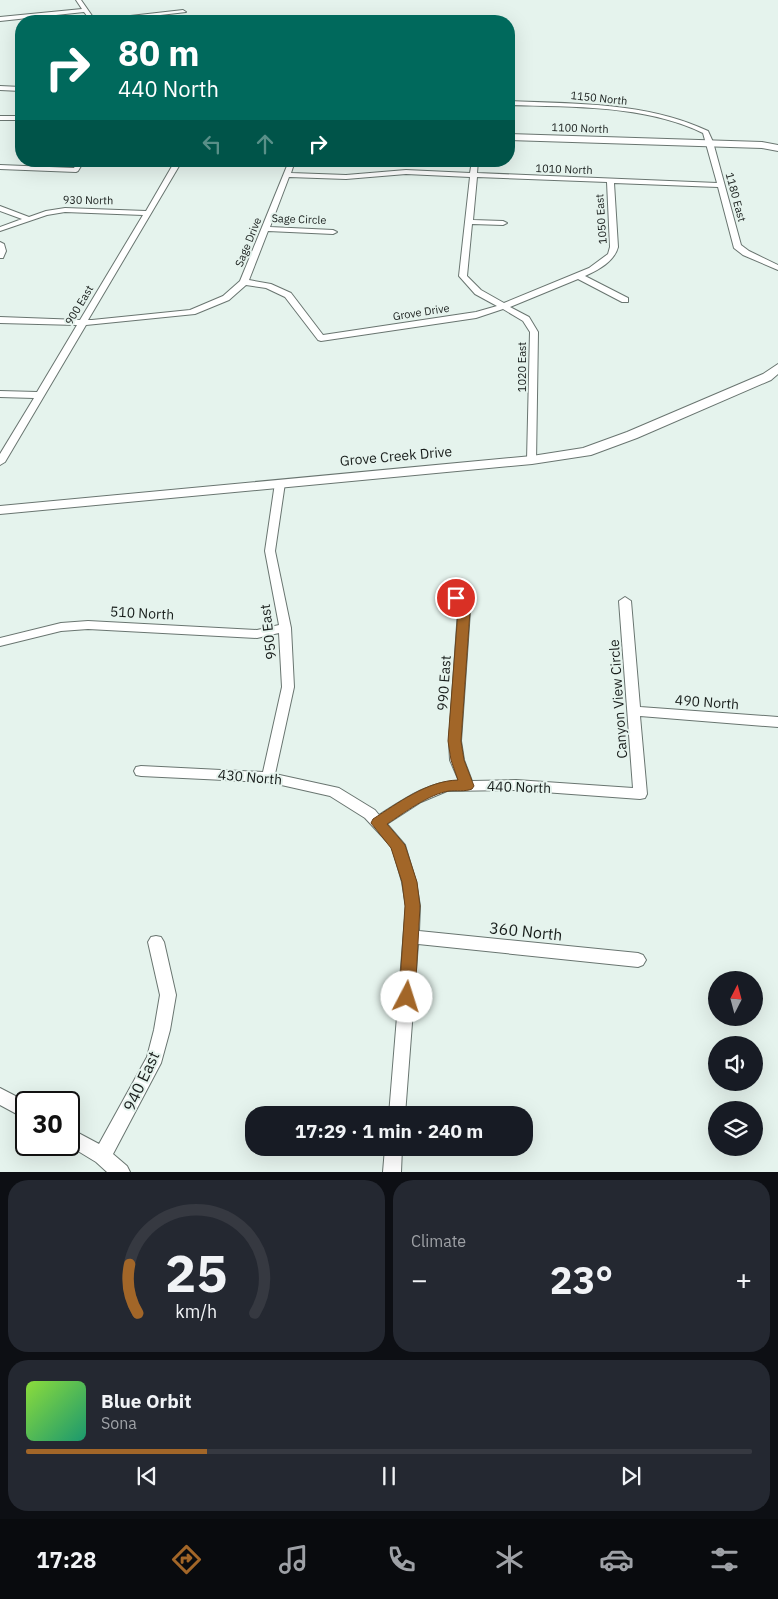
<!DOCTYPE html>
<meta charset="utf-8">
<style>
body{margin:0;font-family:"IBM Plex Sans",sans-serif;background:#242831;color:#f1f3f6;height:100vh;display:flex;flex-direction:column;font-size:19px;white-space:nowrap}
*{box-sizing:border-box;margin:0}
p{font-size:16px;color:#9ea1a6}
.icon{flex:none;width:28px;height:28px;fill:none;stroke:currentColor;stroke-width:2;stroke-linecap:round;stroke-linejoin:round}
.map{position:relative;height:1172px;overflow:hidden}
.sheet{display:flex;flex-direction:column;gap:8px;padding:8px;background:#0d0f14;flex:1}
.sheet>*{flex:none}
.top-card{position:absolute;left:15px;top:15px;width:500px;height:152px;border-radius:20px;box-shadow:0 5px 20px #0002;background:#00695c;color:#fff;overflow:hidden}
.needle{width:32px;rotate:6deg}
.fabs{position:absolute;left:708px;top:971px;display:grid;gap:10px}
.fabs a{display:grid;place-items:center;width:55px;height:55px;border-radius:50%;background:#171b24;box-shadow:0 5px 20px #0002;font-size:25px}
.speed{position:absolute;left:15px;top:1091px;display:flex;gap:10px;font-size:25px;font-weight:700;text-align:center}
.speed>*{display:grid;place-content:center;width:65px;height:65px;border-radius:50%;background:#171b24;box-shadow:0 5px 20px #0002;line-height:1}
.speed .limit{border:2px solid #111;border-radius:8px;background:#fff;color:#111}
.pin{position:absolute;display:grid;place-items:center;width:42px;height:42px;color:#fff;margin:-21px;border:2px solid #fff;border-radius:50%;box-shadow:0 1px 5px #0007}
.me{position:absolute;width:55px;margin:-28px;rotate:5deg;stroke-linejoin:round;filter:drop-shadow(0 0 4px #0008)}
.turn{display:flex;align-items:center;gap:18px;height:105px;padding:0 20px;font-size:22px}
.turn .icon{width:65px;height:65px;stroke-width:2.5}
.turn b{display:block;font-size:35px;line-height:42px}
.lanes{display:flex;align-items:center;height:48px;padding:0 20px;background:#0003;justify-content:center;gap:25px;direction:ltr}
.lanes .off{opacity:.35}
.big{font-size:38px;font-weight:800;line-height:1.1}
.sheet .widget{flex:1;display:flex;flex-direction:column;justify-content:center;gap:8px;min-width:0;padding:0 18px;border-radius:20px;background:#242831}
.sheet .dial{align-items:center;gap:0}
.dial svg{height:130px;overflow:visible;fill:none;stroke:#363941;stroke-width:7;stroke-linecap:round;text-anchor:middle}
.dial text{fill:#f1f3f6;stroke:none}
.song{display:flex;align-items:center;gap:15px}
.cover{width:60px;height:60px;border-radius:8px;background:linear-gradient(135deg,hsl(90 70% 55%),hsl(160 70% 35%))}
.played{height:5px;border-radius:2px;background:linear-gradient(90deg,#a26628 25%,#363941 25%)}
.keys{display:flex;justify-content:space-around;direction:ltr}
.heat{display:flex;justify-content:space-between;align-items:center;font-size:28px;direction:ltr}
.sheet .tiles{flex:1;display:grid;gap:8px;grid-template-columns:1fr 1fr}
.widget:last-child{grid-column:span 2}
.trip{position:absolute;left:245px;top:1106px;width:288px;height:50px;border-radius:20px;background:#171b24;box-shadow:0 5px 20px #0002;font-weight:800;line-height:50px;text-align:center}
.dock{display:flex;height:80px;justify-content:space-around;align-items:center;background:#090b0e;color:#9ea1a6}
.dock .icon{width:35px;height:35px}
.dock .active{color:#a26628}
.dock b{font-size:22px;color:#f1f3f6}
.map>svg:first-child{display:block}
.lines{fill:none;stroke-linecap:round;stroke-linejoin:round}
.minor-casing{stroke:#697570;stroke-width:2}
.tertiary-casing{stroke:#697570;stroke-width:2}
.minor{fill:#fff;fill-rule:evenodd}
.tertiary{fill:#fff;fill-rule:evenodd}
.route{fill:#a26628;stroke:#69421a}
.labels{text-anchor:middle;stroke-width:4;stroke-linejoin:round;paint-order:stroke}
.far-street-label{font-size:11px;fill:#181d1b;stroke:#e5f3ed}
.street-label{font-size:14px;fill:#181d1b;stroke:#e5f3ed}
.near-street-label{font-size:16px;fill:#181d1b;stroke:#e5f3ed}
</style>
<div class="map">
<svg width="778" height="1172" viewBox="0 0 778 1172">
<rect width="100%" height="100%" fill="#e5f3ed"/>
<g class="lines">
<g class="minor-casing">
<path id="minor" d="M76,0h5l14,20 88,-10 3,2 -77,9h-18l-7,-9 -84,9v-4l82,-8z
M0,86l21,1v4l-21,-1z
M509,101c66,3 138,1 199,30l5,11 28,103 8,6 29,14v5l-35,-15 -9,-7 -16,-61 -104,-4 4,64c-4,15 -20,23 -33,29l43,22v4h-6l-44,-23 -68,28 19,10 9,15 -2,130h-8l-1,-2 3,-128 -7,-11 -20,-12 -27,9 -155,23 -3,-1 -33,-43 -19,-9 -20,-3 -17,15 -34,14 -109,11 -81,137 -5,3v-11l34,-56 -34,-1v-6l37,1 40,-67 -77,-2v-6l80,3 63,-105 -78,-3 -18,3 -47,16v-4l22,-8 -22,-8v-5l29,11 17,-6 19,-3 81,3 29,-50h7l-94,159h4l98,-10 33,-14 17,-15 49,-120h6l-4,12 55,2 60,-5 64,3 2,-12h6l-1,12 240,10 -14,-50c-58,-28 -130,-26 -194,-28zM406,174l64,3 -11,99 16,18 22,12 -21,6 -153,23 -32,-42 -20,-9 -22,-4 19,-49 65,3 4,-2 -4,-2 -63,-3 19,-50 57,2zM477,177l130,5 3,65 -2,7 -19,14 -85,35 -23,-13 -14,-14 5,-52 31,1 4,-2 -4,-2 -30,-1z
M78,161h6l-6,10 -2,1 -76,-3v-4l74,3z
M0,242l4,2 2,7 -3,7h-3z
M280,480l5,3 -10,68 16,77 3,59 -19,87 64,14 36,22 4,5c25,-16 50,-34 80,-34l-9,-21 -1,-19 9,-130 -16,-27 6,-4 4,1 18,30 -9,130 3,19 8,21 44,-1 117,8 -14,-187 6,-4 6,4 9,106 138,10v10l-138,-11 7,78 -2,4 -5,1 -124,-9 -69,1 -26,11 -34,22 18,21 11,37 4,24 -1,25 219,22 5,2 3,5 -3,5 -5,2 -220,-23 -13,171h-16l17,-209 -4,-24 -10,-35 -27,-29 -35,-22 -62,-14 -127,-6 -5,-1 -2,-4 2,-4 5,-1 122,6 19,-85 -3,-54 -22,5 -169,-9 -27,2 -61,15v-8l61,-15 27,-2 169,9 22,-5 -14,-74 10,-68z
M156,936l5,1 3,5 12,53 -6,35 -9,33 -48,91 14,12 3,6h-23l-11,-10 -28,-17 1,-17 30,16 48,-87 7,-27 6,-35 -12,-53 3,-5z
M0,1088l27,14 -1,17 -26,-14z
M385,1148h17l-1,24h-18z"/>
</g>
<g class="tertiary-casing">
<path id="tertiary" d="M0,116h21v4h-21z
M509,134l253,8 16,3v6l-16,-3 -253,-8z
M778,364v10l-7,6 -134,58 -46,17 -59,9 -532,50v-8l532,-50 51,-8 44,-16 136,-58z"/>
</g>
<use href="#minor" class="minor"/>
<use href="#tertiary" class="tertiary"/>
</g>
<path class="route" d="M456,594l4,1 10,16 -9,130 3,19 10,26 -2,3c-8,3 -15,1 -23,2 -20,3 -45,22 -62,33l18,21 12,37 3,24 -5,91 -3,5 -5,2 -6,-2 -2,-5 6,-91 -3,-24 -11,-34 -20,-25 2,-4c25,-16 54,-38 85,-39l-7,-20 -3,-19 10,-130 -8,-13z"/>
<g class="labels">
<g class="far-street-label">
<text transform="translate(599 98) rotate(6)" y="4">1150 North</text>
<text transform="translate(580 128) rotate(2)" y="4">1100 North</text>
<text transform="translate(564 169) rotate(2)" y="4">1010 North</text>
<text transform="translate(736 197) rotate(75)" y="4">1180 East</text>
<text transform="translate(88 200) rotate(1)" y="4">930 North</text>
<text transform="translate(299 219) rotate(2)" y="4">Sage Circle</text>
<text transform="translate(601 219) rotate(-94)" y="4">1050 East</text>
<text transform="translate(248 242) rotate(-68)" y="4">Sage Drive</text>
<text transform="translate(79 305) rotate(-59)" y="4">900 East</text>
<text transform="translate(421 312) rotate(-9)" y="4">Grove Drive</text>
<text transform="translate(522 367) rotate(-90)" y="4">1020 East</text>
</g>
<g class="street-label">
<text transform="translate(396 456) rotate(-5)" y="5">Grove Creek Drive</text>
<text transform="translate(142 613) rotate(3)" y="5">510 North</text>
<text transform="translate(268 632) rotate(-97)" y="5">950 East</text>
<text transform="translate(444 683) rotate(-86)" y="5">990 East</text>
<text transform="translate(618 699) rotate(-94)" y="5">Canyon View Circle</text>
<text transform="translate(707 702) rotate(4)" y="5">490 North</text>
<text transform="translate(250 777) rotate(5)" y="5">430 North</text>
<text transform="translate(519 787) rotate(2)" y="5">440 North</text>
</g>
<g class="near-street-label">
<text transform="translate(526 931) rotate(6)" y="6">360 North</text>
<text transform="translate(141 1081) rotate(-65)" y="6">940 East</text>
</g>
</g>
</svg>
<div class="fabs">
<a><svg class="needle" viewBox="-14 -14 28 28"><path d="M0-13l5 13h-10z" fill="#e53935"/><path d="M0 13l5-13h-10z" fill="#9ea1a6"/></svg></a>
<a><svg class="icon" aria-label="sound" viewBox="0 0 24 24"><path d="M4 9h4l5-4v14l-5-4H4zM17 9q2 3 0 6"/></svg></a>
<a><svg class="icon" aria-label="layers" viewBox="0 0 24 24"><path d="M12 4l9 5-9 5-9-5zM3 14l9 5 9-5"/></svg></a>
</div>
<div class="speed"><div class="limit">30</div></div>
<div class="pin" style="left:456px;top:598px;background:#d93025"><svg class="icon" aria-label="arrive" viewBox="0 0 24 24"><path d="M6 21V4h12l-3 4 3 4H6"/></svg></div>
<svg class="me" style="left:407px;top:997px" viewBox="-20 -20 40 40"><circle r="19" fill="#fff"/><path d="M0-13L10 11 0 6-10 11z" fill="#a26628"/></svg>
<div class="trip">17:29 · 1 min · 240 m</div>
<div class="top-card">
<div class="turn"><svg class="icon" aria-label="right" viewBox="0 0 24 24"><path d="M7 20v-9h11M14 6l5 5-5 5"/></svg><div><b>80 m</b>440 North</div></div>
<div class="lanes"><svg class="icon off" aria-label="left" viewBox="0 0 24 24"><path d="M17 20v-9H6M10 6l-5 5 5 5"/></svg><svg class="icon off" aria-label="ahead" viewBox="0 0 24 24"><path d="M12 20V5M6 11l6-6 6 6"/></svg><svg class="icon" aria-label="right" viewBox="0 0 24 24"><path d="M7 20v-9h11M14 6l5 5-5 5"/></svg></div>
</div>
</div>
<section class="sheet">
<div class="tiles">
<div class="widget dial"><svg viewBox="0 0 100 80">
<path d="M14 69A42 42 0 1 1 86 69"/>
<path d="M14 69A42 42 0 0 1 9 39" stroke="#a26628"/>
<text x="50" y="56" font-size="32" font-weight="700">25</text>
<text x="50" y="72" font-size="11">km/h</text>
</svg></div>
<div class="widget"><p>Climate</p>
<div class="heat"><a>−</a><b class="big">23°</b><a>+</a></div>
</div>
<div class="widget">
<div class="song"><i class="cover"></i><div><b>Blue Orbit</b><p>Sona</p></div></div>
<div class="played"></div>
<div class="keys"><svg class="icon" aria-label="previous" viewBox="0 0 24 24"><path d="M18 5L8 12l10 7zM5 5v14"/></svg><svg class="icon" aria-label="pause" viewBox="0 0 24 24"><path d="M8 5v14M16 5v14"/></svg><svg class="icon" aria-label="next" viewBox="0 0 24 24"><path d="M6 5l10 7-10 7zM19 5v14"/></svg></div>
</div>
</div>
</section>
<nav class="dock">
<b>17:28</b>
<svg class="icon active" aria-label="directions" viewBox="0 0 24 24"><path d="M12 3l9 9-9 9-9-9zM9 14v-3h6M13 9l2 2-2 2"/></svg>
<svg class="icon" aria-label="music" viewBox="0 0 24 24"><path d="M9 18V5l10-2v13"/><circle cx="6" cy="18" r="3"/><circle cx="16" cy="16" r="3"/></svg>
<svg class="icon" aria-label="phone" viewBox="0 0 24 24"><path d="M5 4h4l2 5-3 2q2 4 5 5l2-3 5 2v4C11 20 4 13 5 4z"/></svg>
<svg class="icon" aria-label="climate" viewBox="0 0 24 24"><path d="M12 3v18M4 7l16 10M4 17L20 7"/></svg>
<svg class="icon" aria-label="car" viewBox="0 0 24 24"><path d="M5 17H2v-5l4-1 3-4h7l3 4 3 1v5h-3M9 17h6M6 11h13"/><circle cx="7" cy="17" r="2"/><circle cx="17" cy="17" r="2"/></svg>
<svg class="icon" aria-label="filters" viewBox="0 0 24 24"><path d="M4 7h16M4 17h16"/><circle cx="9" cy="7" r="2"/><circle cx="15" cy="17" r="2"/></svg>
</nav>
